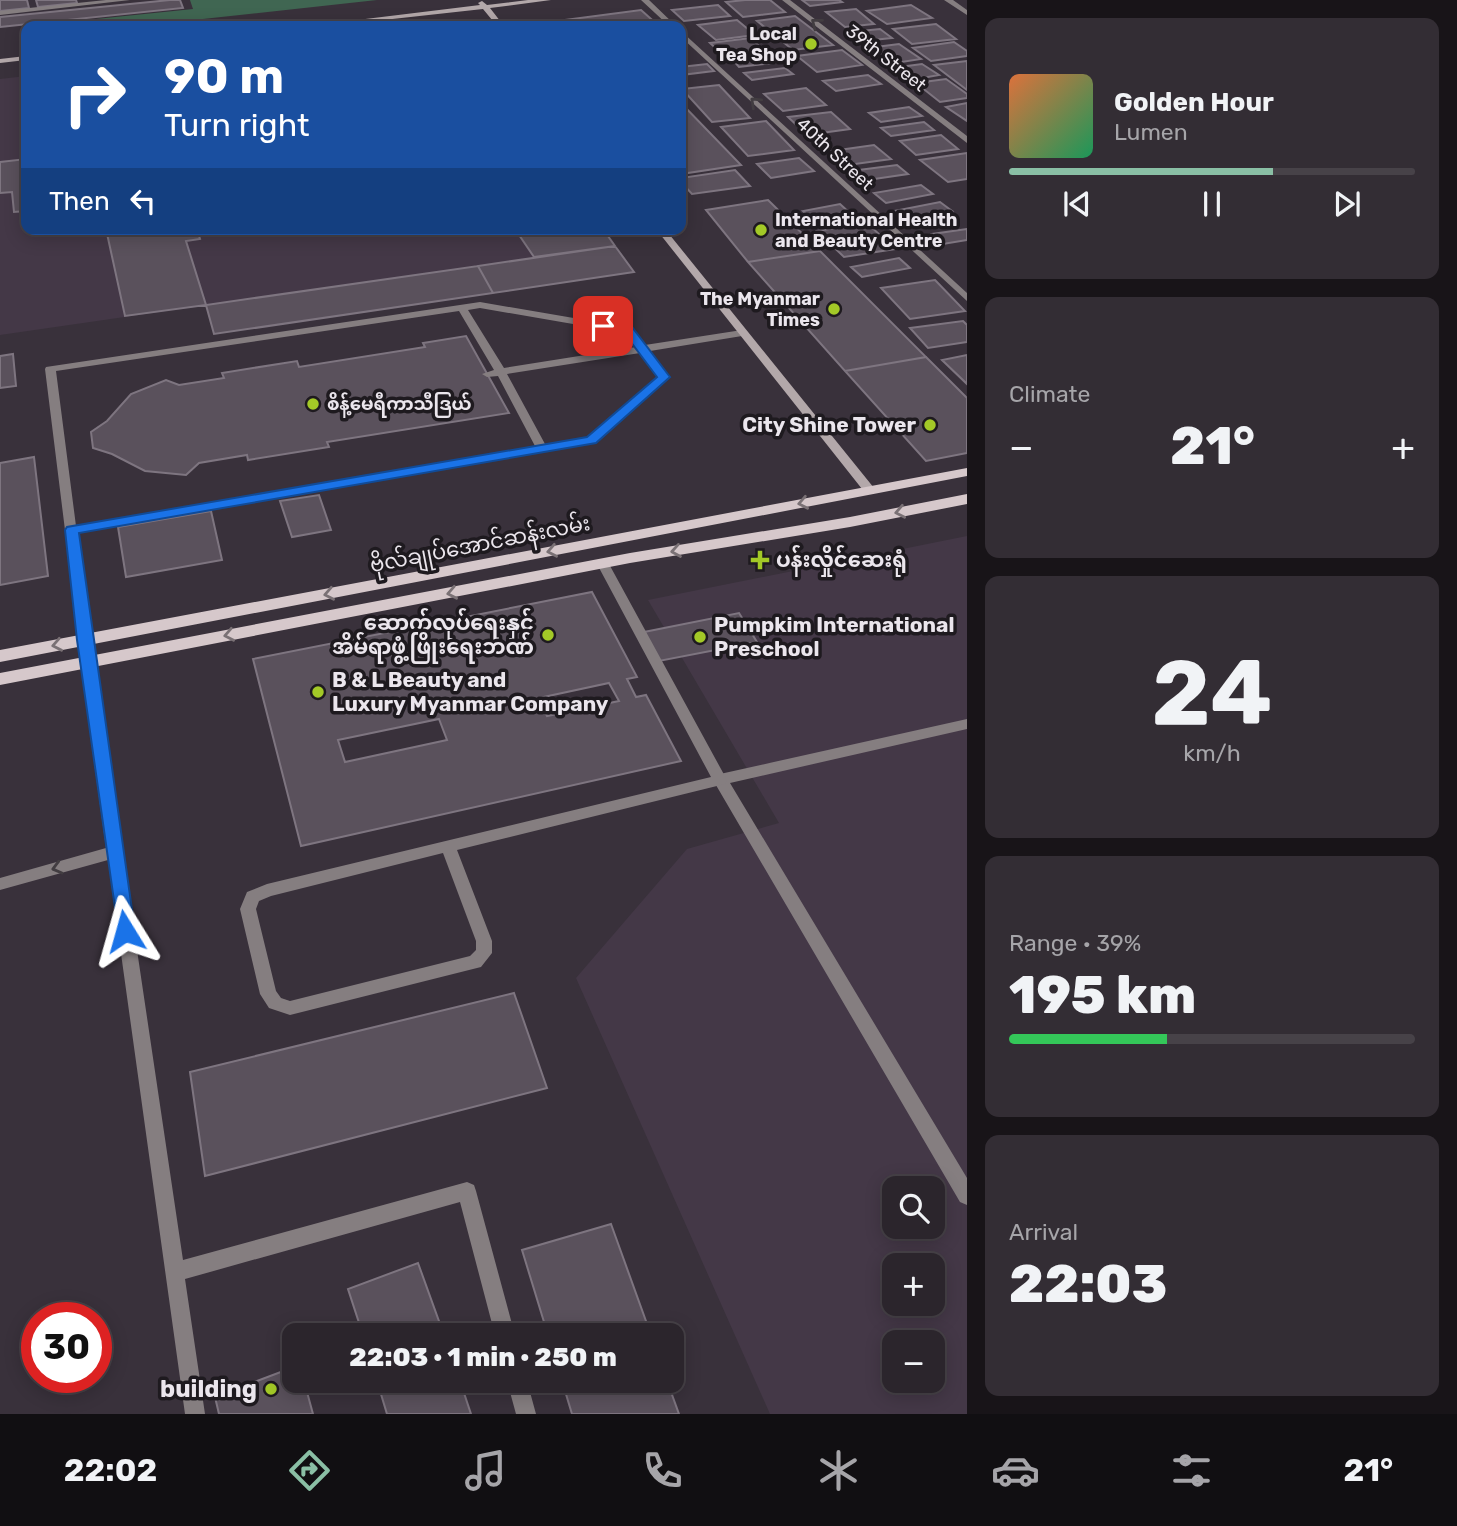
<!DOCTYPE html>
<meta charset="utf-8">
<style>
body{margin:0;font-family:Rubik,"Noto Sans Myanmar",sans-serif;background:#332d34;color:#f1f3f6;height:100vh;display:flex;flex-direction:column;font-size:26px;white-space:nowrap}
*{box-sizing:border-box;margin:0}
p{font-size:23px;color:#a6a5a9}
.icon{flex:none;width:38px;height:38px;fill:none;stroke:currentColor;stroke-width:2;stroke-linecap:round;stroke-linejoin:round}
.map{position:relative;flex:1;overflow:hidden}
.drawer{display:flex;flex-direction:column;gap:18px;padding:18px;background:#181418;width:490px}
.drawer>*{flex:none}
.hud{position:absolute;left:21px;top:21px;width:665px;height:214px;border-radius:14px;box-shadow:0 4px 18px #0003,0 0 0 2px #474248;background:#1a4fa0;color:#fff;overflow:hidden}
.buttons{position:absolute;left:882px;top:1176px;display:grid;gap:14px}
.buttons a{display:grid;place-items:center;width:63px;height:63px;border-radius:14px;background:#2b252c;box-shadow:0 4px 18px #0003,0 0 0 2px #474248;font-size:35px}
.speed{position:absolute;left:21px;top:1302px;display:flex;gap:14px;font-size:35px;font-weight:700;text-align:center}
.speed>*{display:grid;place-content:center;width:91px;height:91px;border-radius:50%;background:#2b252c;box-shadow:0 4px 18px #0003,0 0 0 2px #474248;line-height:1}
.speed .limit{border:10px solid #d22;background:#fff;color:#111}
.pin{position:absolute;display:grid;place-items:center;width:60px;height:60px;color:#fff;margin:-30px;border-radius:14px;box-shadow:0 4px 10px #0006}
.me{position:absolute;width:77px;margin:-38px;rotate:352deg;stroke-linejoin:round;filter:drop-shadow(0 0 5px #0008)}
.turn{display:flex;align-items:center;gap:24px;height:147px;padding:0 28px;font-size:32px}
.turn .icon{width:91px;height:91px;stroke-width:2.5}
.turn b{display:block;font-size:49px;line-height:60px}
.then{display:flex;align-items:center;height:66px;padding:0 28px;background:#0003;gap:14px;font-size:26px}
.big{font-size:52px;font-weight:800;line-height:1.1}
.drawer .card{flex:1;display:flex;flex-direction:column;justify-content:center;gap:10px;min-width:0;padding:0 24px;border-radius:14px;background:#332d34}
.drawer .dial{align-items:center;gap:0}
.dial b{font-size:91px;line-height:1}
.song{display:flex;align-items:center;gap:21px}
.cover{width:84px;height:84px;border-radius:10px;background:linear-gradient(135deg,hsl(20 70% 55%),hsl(150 70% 35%))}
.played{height:7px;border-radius:4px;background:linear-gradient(90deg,#8abfa5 65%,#474248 65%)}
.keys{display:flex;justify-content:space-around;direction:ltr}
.heat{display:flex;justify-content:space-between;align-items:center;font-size:38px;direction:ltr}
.charge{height:10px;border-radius:5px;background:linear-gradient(90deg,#34c759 39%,#474248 0)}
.trip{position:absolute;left:282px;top:1323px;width:402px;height:70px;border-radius:14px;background:#2b252c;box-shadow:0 4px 18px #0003,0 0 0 2px #474248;font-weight:800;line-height:70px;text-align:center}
.dock{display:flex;height:112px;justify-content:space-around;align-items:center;background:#110f12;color:#a6a5a9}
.dock .icon{width:49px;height:49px}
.dock .on{color:#8abfa5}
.dock b{font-size:32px;color:#f1f3f6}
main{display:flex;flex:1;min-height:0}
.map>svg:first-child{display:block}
.built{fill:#443847;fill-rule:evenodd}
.green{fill:#406652}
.building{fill:#5a515c;stroke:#7e7580;stroke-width:2;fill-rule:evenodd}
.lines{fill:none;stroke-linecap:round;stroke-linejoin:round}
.lane{fill:#857e80;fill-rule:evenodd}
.street{fill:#857e80;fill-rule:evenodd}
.secondary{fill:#b3a8aa;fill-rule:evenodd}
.primary{fill:#d6c8cb;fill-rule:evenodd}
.oneway{stroke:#423d41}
.oneway2{stroke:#7a7175}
.route{fill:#1a73e8;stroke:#114b97;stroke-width:2}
.poi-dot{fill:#a3c927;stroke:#1e1a1f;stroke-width:2.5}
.labels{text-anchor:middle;stroke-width:7;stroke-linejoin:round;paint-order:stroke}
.far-poi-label{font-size:18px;font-weight:bold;fill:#ebe6ed;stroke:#1e1a1f;text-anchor:end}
.far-street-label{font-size:18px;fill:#ebe6ed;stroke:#1e1a1f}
.poi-label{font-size:21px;font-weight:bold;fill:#ebe6ed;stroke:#1e1a1f;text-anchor:start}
.street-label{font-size:21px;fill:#ebe6ed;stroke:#1e1a1f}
.near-poi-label{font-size:24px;font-weight:bold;fill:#ebe6ed;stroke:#1e1a1f;text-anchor:end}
</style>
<main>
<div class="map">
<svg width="967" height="1414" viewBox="0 0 967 1414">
<rect width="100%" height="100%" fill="#39313b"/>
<path class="built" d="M26,76v153h577l12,17 -615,89v-256z
M967,536v878h-197l-194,-436 111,-129 92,-26 -131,-223zM894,1188h39v39h-39zM894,1265h39v39h-39zM894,1342h39v39h-39z"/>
<path class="green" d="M190,0h187l-239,26h-110l165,-17z"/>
<path class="building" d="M0,0h27l2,8 -29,3z
M36,0h40l1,3 -39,4z
M170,0h10l3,8 -183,19v-10z
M745,0h25l15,12 -42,5 -17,-15z
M802,0h37l3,2 -32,4z
M718,5l12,11 -46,5 -12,-11z
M911,5l21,13 -45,6 -20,-13z
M856,9l18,15 -29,3 -19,-15z
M641,10l18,16h-114l-3,-3z
M795,16l38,29 -40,5 -36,-29z
M737,20l18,15 -39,5 -18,-15z
M936,24l20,15 -44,5 -19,-15z
M880,29l12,9 -29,3 -12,-9z
M751,38l12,12 -41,4 -12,-11z
M954,42l13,9v5l-36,5 -18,-13z
M899,44l22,15 -32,5 -21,-16z
M842,50l20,15 -45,7 -20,-16z
M775,55l7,7 -43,5 -7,-8z
M967,61v29l-33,-25z
M707,64l7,7 -33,4v-8z
M922,64l17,11 -22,4 -17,-12z
M785,68l8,6 -41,6 -8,-7z
M868,75l13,9 -45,7 -13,-10z
M946,79l21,15v4l-27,4 -24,-19z
M719,85l31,33 -38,4 -30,-33z
M806,88l20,17 -43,6 -19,-17z
M681,103l60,62 -60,9z
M967,103v18l-21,-14z
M909,107l13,9 -41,6 -12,-9z
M831,112l19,17 -43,6 -19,-18z
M766,121l28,29 -46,6 -27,-29z
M924,122l10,8 -43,6 -10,-8z
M941,135l17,14 -42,6 -16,-14z
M874,145l17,14 -43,6 -16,-14z
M967,153v26l-19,3 -28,-22z
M799,158l15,13 -43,7 -14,-14z
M26,159v52l-12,1 -2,-20 -12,1v-31z
M897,165l11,9 -47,7 -10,-10z
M735,170l15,16 -58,8 -11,-12v-4z
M921,185l12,9 -47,9 -12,-10z
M768,200l52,51 -72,11 -42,-52z
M940,202l12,9 -51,10 -12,-9z
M840,204l11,10 -38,6 -10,-9z
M867,223l28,26 -51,8 -27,-26z
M106,229h91l3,10 -14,2 20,64 -81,11z
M515,229h88l12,17 -81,11z
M967,229v11l-24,4 -11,-10z
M615,246l19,26 -141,21 -15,-27z
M820,251l106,106 -81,14 -97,-109z
M899,258l11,10 -48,9 -11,-10z
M478,266l15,27 -279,41 -8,-29z
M935,280l30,31 -55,8 -29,-31z
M963,321l4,4v17l-39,6 -18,-20z
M466,336l43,77 -182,29 2,5 -81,13 -1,-5 -48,8 -13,12 -41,-4 -33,-17 -19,-6 -2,-16 16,-11 24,-27 35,-14 13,5 45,-7 -2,-5 75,-12 2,6 126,-20 -2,-4z
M13,354l3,32 -16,2v-32z
M967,355v29l-25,-24z
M926,357l41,41v55l-41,8 -81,-90z
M34,457l14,119 -48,9v-122z
M319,495l12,35 -39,7 -12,-36z
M211,511l11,49 -96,17 -8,-50z
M592,592l45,85 -10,2 9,18 10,-2 35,66 -380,85 -48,-187zM609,683l10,18 -72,15 -8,-18zM439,719l8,21 -102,22 -7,-22z
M739,613l18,29 -98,19 -15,-29z
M514,993l33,95 -342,88 -15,-104z
M611,1224l40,111h-103l-26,-85z
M418,1263l26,72h-81l-15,-46z
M294,1367v14h10l9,33h-94l-4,-17z
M377,1381h83l11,33h-84z
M562,1381h105l12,33h-107z"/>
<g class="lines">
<path class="lane" d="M106,0h24l-130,15v-4z
M480,302l152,26 13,17 97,-15 5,3 -5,3 -92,15 19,26 -74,65 -518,91 14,107 -2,3h-10l-34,-274 1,-2zM480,308l145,25 11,14 -132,21 -36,-58zM459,311l35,59 -12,4 5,3 11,-1 37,70 -459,80 -20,-155zM640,353l18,24 -71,60 -42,7 -38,-70z
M967,719v10l-237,54 237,395v27l-7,-3 -247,-422 2,-4 5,-2z"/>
<path class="street" d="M641,0h8l27,26h-7z
M782,0h8l177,136v7z
M944,0h9l14,10v5z
M681,31l286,262v8l-286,-264z
M603,560l6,4 118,216 -2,4 -268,66 35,91v12l-11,14 -191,48 -21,-7 -9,-14 -20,-85 7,-17 20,-8 444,-107 -114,-213zM443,853l33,88v9l-6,6 -180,45 -9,-3 -5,-7 -20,-82 3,-8 12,-5z
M84,635l7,5 92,620 284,-78 7,3 2,6 39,144h-20l-35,-133 -275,77 20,135h-20l-77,-554 -108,30v-12l106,-30 -29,-208z
M507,1381h20l9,33h-20z"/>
<path class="secondary" d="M528,0h23l-61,8 14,18h-7l-14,-17 -154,17h-21l172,-21 -2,-2 4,-2 5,4z
M26,56v4l-26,3v-4z
M656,229h9l209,259v6h-8z"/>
<path class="primary" d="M967,468v8l-967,186v-12z
M967,494v10l-117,23 -220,36 -630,122v-12l630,-120 220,-36z"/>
</g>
<defs><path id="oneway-chevron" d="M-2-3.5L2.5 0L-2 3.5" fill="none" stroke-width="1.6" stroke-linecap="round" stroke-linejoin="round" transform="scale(1.75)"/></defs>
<g class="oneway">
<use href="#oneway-chevron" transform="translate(816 23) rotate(-142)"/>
<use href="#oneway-chevron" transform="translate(755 102) rotate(-137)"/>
<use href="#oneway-chevron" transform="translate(57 868) rotate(165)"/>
</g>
<g class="oneway2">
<use href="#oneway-chevron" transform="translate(803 503) rotate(169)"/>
<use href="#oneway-chevron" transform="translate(900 512) rotate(169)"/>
<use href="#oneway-chevron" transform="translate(552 551) rotate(169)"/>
<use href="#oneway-chevron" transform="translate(676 551) rotate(170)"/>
<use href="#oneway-chevron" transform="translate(452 593) rotate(169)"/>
<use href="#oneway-chevron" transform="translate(329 594) rotate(169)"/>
<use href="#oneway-chevron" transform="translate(229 635) rotate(169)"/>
<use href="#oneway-chevron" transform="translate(57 645) rotate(169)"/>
</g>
<path class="route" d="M603,322l29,5 38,50 -74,66 -517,90 56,398 -3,5 -7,3 -6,-3 -42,-296 -12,-110 2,-3 520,-90 70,-60 -33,-44 -25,-5v-5z"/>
<g class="poi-dot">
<circle cx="811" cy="44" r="7"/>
<circle cx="761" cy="230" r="7"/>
<circle cx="834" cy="309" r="7"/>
<circle cx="313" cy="404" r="7"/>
<circle cx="930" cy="425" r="7"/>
<path d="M756.5 549.5h7v7h7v7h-7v7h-7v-7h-7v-7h7z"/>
<circle cx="548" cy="635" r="7"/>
<circle cx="700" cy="637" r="7"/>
<circle cx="318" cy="692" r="7"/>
<circle cx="271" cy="1389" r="7"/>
</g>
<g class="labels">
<g class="far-poi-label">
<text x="797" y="40">Local<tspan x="797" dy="21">Tea Shop</tspan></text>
<text x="775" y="226" text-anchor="start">International Health<tspan x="775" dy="21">and Beauty Centre</tspan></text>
<text x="820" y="305">The Myanmar<tspan x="820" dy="21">Times</tspan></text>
<text x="327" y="410" text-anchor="start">စိန့်မေရီကာသီဒြယ်</text>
</g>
<g class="far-street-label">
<text transform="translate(886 58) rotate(38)" y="6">39th Street</text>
<text transform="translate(835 154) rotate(43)" y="6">40th Street</text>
</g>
<g class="poi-label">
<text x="916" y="432" text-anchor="end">City Shine Tower</text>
<text x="776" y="567">ပန်းလှိုင်ဆေးရုံ</text>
<text x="534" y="630" text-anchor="end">ဆောက်လုပ်ရေးနှင့်<tspan x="534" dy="24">အိမ်ရာဖွံ့ဖြိုးရေးဘဏ်</tspan></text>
<text x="714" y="632">Pumpkim International<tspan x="714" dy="24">Preschool</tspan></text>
<text x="332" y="687">B &amp; L Beauty and<tspan x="332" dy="24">Luxury Myanmar Company</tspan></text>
</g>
<g class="street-label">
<text transform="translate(480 544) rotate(-11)" y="7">ဗိုလ်ချုပ်အောင်ဆန်းလမ်း</text>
</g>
<g class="near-poi-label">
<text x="257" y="1397">building</text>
</g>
</g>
</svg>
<div class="buttons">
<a><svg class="icon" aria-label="search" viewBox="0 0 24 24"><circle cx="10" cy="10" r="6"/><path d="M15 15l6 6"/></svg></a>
<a>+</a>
<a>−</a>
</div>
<div class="speed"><div class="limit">30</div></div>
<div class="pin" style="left:603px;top:326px;background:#d93025"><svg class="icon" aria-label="arrive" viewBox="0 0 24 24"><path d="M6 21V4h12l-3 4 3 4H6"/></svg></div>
<svg class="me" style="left:125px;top:931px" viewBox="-20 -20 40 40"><path d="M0-17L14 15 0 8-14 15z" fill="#1a73e8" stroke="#fff" stroke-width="4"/></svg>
<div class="trip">22:03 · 1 min · 250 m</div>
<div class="hud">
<div class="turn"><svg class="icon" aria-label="right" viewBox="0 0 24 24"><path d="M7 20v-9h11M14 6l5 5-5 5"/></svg><div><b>90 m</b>Turn right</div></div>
<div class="then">Then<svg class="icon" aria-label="left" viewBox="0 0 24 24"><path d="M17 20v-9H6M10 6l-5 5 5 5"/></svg></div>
</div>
</div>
<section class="drawer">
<div class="card">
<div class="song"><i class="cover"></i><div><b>Golden Hour</b><p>Lumen</p></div></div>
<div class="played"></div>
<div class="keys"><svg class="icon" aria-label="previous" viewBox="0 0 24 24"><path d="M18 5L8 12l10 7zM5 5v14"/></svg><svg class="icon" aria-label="pause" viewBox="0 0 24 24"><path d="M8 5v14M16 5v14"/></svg><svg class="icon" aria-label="next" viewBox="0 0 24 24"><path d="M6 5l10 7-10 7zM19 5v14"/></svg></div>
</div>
<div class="card"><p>Climate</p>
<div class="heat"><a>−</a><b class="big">21°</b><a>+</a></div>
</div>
<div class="card dial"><b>24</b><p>km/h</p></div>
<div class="card"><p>Range · 39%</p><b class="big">195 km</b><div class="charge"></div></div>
<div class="card"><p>Arrival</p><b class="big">22:03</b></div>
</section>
</main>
<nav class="dock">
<b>22:02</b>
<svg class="icon on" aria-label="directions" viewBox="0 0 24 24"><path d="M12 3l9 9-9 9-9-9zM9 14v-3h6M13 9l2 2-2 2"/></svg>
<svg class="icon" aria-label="music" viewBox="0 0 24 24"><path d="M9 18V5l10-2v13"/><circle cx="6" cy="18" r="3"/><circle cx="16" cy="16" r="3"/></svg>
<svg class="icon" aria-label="phone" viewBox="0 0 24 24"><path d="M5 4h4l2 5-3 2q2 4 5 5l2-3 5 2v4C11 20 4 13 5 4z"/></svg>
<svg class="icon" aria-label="climate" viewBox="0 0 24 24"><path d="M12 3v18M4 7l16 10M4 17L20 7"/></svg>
<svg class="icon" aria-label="car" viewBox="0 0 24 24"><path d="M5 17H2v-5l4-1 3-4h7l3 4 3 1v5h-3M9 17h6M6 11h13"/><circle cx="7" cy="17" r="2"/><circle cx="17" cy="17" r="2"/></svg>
<svg class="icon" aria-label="filters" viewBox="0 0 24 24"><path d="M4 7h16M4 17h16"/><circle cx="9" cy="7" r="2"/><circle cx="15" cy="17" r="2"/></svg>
<b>21°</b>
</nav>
